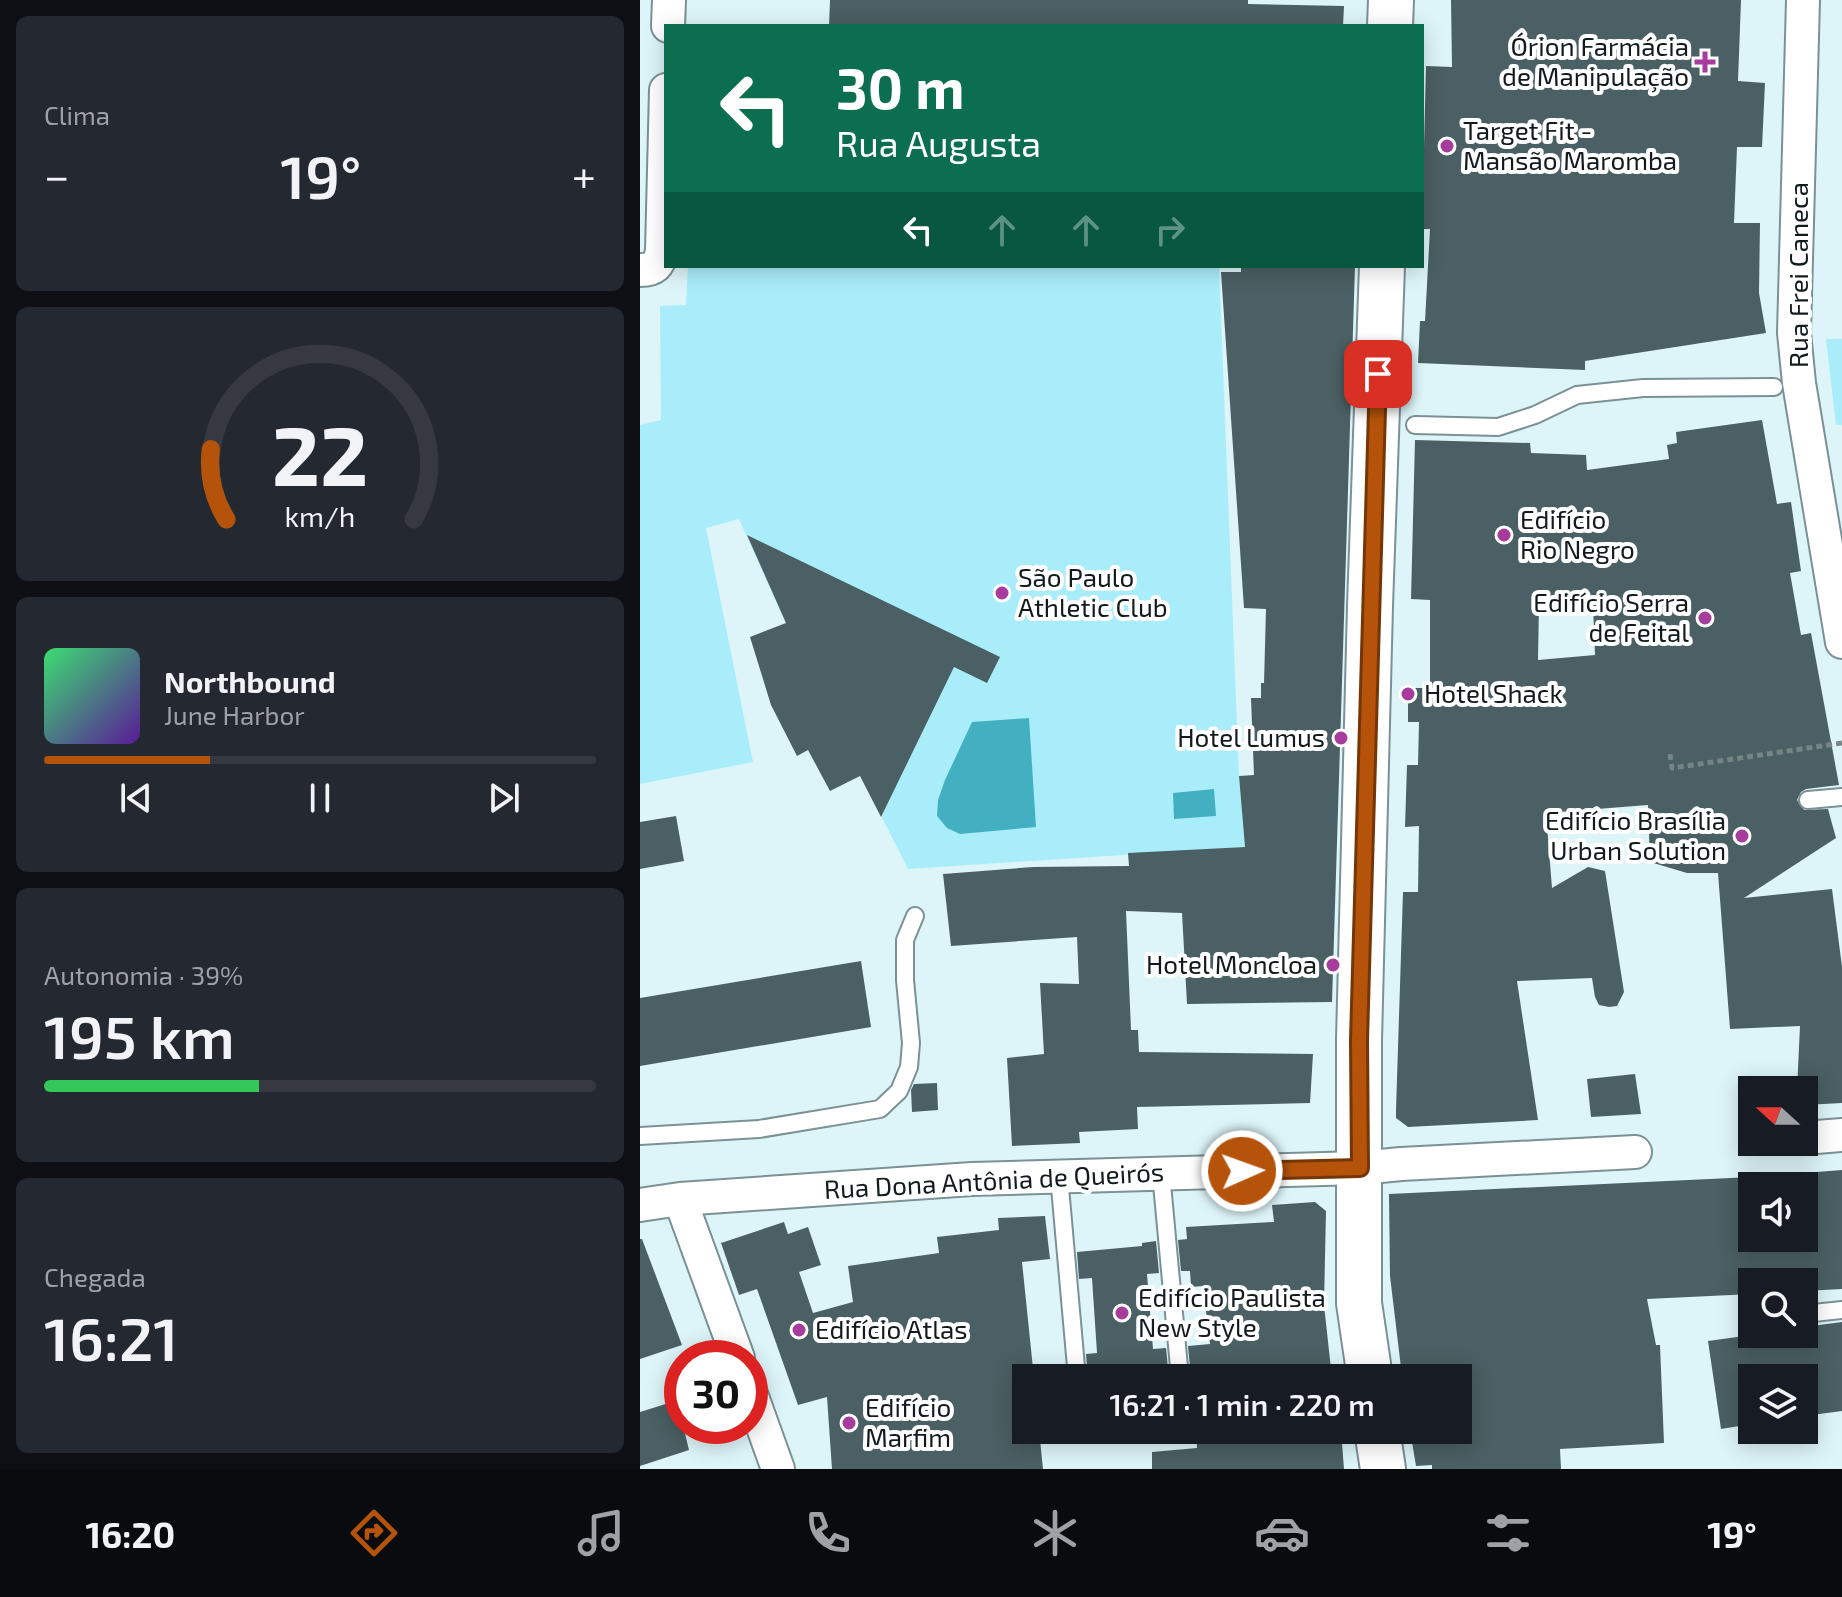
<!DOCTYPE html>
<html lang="pt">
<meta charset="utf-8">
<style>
body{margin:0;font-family:"Exo 2",sans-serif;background:#242831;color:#f1f3f6;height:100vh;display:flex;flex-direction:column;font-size:30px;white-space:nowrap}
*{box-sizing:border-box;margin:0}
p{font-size:26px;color:#9ea1a6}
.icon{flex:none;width:44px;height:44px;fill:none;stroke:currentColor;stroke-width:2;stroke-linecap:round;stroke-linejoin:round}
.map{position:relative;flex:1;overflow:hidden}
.sheet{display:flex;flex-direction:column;gap:16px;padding:16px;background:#0d0f14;width:640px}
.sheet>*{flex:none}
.top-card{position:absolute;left:24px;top:24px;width:760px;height:244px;border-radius:0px;box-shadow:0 4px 20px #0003;background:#0b6e4f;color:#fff;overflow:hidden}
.needle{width:52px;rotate:291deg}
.tools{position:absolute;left:1098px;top:1076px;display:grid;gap:16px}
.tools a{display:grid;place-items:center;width:80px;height:80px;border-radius:0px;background:#171b24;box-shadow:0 4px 20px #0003;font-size:40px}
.speed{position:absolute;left:24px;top:1340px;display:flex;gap:16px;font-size:40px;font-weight:700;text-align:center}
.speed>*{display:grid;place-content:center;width:104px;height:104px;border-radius:50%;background:#171b24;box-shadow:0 4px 20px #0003;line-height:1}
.speed .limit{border:12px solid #d22;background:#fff;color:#111}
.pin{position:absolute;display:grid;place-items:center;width:68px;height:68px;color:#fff;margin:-34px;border-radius:16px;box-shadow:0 4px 12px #0006}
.me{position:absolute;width:88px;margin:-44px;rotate:88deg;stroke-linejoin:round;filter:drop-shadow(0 0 6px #0008)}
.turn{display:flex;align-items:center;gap:28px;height:168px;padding:0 40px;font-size:36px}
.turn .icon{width:104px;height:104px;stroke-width:2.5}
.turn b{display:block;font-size:56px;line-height:68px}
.lanes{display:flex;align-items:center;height:76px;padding:0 40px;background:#0003;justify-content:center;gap:40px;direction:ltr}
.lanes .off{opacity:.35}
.big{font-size:60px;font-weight:600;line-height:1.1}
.sheet .card{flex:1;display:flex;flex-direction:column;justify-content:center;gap:12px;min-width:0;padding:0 28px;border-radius:12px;background:#242831}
.sheet .dial{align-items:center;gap:0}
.dial svg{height:208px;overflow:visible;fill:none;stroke:#363941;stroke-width:7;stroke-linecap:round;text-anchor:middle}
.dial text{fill:#f1f3f6;stroke:none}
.song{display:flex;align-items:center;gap:24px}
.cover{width:96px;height:96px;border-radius:12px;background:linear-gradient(135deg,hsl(140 70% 55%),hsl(270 70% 35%))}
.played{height:8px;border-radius:4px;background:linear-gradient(90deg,#b45309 30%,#363941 30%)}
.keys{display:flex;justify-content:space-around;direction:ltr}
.heat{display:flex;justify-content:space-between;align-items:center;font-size:44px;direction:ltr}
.charge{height:12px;border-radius:6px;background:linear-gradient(90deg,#34c759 39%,#363941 0)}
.trip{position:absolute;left:372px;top:1364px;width:460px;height:80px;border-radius:0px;background:#171b24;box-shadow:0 4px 20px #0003;font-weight:600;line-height:80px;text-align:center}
.tab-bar{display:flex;height:128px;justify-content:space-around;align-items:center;background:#090b0e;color:#9ea1a6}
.tab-bar .icon{width:56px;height:56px}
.tab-bar .selected{color:#b45309}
.tab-bar b{font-size:36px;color:#f1f3f6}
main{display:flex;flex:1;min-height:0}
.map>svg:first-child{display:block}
.green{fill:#a9edfa}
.water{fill:#43b0c2}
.building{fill:#4b6064;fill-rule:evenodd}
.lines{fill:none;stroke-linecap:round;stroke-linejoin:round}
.lane-casing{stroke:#7b9195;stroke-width:20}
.street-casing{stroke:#7b9195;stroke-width:36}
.secondary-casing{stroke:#7b9195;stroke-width:48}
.path{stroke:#758587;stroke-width:5;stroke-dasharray:6 4;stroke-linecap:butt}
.lane{stroke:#fff;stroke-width:16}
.street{stroke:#fff;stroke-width:32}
.secondary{stroke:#fff;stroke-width:44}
.route-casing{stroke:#753606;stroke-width:20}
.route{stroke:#b45309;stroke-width:14}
.poi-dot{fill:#a73c9d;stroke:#fff;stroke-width:3}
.labels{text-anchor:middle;stroke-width:8;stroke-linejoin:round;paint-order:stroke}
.poi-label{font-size:26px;fill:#121b1c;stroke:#fff;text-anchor:start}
.street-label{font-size:26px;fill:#121b1c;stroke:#fff}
</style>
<main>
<section class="sheet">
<div class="card"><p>Clima</p>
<div class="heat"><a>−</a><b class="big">19°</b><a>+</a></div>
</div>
<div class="card dial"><svg viewBox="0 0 100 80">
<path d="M14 69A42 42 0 1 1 86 69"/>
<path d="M14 69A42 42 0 0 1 8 42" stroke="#b45309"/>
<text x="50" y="56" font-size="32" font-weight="700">22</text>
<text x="50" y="72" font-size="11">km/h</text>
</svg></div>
<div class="card">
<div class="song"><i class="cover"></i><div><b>Northbound</b><p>June Harbor</p></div></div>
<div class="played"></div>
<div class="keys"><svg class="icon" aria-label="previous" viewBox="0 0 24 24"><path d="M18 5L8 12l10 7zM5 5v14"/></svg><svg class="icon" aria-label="pause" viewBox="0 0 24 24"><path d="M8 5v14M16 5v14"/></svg><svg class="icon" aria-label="next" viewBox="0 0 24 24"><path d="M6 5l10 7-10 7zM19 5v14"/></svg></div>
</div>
<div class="card"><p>Autonomia · 39%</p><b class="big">195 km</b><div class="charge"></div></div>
<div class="card"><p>Chegada</p><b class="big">16:21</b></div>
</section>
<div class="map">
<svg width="1202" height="1469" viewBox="0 0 1202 1469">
<rect width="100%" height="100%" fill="#ddf5f9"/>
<path class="green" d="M48,266h531l20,510 6,71 -337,22 -107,-212 -62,-138 -33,9 47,234 -113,22v-359l21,-5 -1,-114 26,-1z
M1186,339h16v86h-6z"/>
<path class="water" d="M389,718l7,109 -76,7 -13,-6 -10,-12 1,-16 7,-20 27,-58z
M574,789l2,27 -42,3 -1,-26z"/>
<path class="building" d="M190,0h418v4l96,2 -1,20h-514z
M811,0h290l-3,81 27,2 -3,64h-25l-3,76h26l-1,70 7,40 -181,28v9l-167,-7 2,-42h5l5,-92h-8l4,-163 26,1z
M601,266h114l-23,736 -145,2 -5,-91 -56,-2 5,119h7l1,22 174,2 -3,49 -173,4 1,22 -59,3 1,11 -68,3 -5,-88 37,-4 -4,-71 39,1 -2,-47 -126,9 -8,-72 90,-7 96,-1 -1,-13 117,-6 -6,-71 15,-1 -3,-77h10v-15h3l2,-74 -22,-1 -23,-336h20z
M1122,420l15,84 14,-2 10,69 -11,2 11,62 10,-2 28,152 -33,4 -5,3 -4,8 7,10 24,-1 8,29 -92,60 88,-9 10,78v136l-38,2v-15h-7l3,-64 -70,3 -12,-156h-31l-37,-11 -2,-57 -102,8 6,75 36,-21 17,4 19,121 -7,14 -8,1 -10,-2 -4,-8 -3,-19 -75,3 21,139 -130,7 -12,-9v-8l7,-218h15l1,-66 -14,1 2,-62h11l1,-43h-11v-34h22v-88l-19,-1 4,-159 115,3 1,10 55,2 1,15 82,-11 -2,-14 10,-2 -1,-11zM899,603l54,1 2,51 -57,5z
M107,535l253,122 -13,26 -33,-16 -73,150 -21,-41 -30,15 -22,-41 -11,6 -26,-51 -21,-68 36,-14z
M36,816l8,45 -44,8v-47z
M221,961l10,66 -231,39v-68z
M995,1074l6,40 -50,3 -4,-38z
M297,1083l1,27 -26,2 -1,-22 3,-6z
M1202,1170v119l-38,2v-9h-52v12l-105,5 9,46h4l4,98 -104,6 1,20h-129v-4l-16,1 -6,-36h48v-58l-56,4 -12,-100 -1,-82 363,-17v61h52v-65z
M675,1202l11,9 -2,94 8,73h-141l-3,-32 22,-2 -7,-58 -12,1 -1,-16h-9l-3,-31 9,-1 -1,-12 88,-5 -2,-17z
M405,1216l5,43 -28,3 12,116h-8v52h13l4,39h-211l-5,-72 -29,8 -41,-116 -18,6 -18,-52 63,-21 4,12 20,-7 13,38 -22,7 14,41 40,-11 -5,-36 91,-13 -2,-16 62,-7 -1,-12z
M0,1239h2l40,106 -42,14z
M516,1241l3,32 -12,1 6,75 13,-1 3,30h-81l-2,-24 11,-1 -5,-75 -13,1 -2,-27 65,-6v-3z
M1202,1322v89l-38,5v-38h-52v46l-31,5 -13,-88 51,-7h45v-7z
M32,1402l4,12 4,-1 9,37 -49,16v-54z
M556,1430h145l3,39h-192v-17l45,-4z"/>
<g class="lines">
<g class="lane-casing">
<path id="lane" d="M775,425l83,2 37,-12 42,-20 66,-7 131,-1
M1168,800l34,-3
M0,1136l119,-7 121,-20 19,-18 10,-24 2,-24 -6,-63v-40l10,-24
M521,1173l19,205
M419,1176l18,202
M1164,1314l38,-4"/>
</g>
<g class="street-casing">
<path id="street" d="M1163,0l-9,333 5,50 43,259
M28,26l1,-26
M0,270c15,0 19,-5 22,-19l4,-161
M1164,1138l38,-3
M40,1199l58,159
M0,1205l40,-6 292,-20 388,-11 41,-4 234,-12
M110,1391l28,78"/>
</g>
<g class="secondary-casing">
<path id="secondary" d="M750,26l1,-26
M730,1378l-11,-75v-263l11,-434 12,-340
M737,1430l6,39"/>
</g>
<path class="path" d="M1030,754l2,14 170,-25"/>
<use href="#lane" class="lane"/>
<use href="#street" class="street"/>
<use href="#secondary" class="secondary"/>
</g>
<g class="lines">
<g class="route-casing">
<path id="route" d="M602,1171l118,-3 -1,-128 19,-666"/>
</g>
<use href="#route" class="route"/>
</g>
<g class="poi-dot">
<path d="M1061 50h8v8h8v8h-8v8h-8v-8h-8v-8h8z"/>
<circle cx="807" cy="146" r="8"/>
<circle cx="864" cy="535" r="8"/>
<circle cx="362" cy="593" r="8"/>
<circle cx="1065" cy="618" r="8"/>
<circle cx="768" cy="694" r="8"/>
<circle cx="701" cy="738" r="8"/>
<circle cx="1102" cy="836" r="8"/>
<circle cx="693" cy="965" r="8"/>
<circle cx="482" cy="1313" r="8"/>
<circle cx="159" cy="1330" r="8"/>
<circle cx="209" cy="1423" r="8"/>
</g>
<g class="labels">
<g class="poi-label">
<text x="1049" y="56" text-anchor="end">Órion Farmácia<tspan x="1049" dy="30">de Manipulação</tspan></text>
<text x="823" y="140">Target Fit -<tspan x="823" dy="30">Mansão Maromba</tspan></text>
<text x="880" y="529">Edifício<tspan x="880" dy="30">Rio Negro</tspan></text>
<text x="378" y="587">São Paulo<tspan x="378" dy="30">Athletic Club</tspan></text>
<text x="1049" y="612" text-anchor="end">Edifício Serra<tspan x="1049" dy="30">de Feital</tspan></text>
<text x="784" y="703">Hotel Shack</text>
<text x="685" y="747" text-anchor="end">Hotel Lumus</text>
<text x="1086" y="830" text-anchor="end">Edifício Brasília<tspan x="1086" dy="30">Urban Solution</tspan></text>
<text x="677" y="974" text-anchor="end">Hotel Moncloa</text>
<text x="498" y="1307">Edifício Paulista<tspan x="498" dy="30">New Style</tspan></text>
<text x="175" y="1339">Edifício Atlas</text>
<text x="225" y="1417">Edifício<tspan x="225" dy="30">Marfim</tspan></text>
</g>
<g class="street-label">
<text transform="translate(1159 275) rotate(-90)" y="9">Rua Frei Caneca</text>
<text transform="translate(354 1181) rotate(-3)" y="9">Rua Dona Antônia de Queirós</text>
</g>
</g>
</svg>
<div class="tools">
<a><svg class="needle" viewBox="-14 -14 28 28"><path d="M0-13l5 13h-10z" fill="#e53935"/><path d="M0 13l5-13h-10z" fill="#9ea1a6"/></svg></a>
<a><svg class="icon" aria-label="sound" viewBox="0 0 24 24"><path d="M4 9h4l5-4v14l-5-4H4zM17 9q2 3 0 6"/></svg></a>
<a><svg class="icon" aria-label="search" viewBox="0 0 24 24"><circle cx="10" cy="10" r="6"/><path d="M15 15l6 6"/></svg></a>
<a><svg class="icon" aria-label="layers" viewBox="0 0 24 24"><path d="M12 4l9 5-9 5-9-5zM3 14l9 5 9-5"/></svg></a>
</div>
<div class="speed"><div class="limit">30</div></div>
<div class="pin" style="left:738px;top:374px;background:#d93025"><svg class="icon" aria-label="arrive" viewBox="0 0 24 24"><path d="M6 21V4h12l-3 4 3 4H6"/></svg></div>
<svg class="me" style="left:602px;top:1171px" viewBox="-20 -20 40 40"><circle r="17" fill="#b45309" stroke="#fff" stroke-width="3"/><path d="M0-11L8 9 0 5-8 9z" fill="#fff"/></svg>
<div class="trip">16:21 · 1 min · 220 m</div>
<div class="top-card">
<div class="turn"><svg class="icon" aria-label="left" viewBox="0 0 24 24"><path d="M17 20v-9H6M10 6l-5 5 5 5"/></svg><div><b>30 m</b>Rua Augusta</div></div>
<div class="lanes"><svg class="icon" aria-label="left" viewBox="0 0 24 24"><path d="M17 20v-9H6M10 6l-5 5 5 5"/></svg><svg class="icon off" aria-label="ahead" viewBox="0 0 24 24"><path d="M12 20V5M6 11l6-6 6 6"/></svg><svg class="icon off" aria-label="ahead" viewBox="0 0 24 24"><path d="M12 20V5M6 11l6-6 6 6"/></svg><svg class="icon off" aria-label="right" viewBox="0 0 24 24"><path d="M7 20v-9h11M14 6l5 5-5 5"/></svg></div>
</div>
</div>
</main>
<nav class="tab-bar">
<b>16:20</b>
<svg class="icon selected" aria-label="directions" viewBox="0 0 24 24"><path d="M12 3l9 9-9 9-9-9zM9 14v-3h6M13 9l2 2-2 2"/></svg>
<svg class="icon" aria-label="music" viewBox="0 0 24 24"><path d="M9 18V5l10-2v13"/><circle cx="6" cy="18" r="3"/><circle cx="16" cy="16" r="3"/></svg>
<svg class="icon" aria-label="phone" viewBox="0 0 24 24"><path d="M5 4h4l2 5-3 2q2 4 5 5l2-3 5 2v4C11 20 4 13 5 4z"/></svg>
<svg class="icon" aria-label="climate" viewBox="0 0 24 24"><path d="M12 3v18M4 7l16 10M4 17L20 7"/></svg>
<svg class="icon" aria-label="car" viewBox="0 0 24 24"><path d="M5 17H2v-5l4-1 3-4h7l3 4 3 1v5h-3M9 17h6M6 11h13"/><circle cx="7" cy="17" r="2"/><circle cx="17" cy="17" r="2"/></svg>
<svg class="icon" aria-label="filters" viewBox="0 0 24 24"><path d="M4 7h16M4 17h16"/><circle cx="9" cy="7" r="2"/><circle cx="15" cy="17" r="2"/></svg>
<b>19°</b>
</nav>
